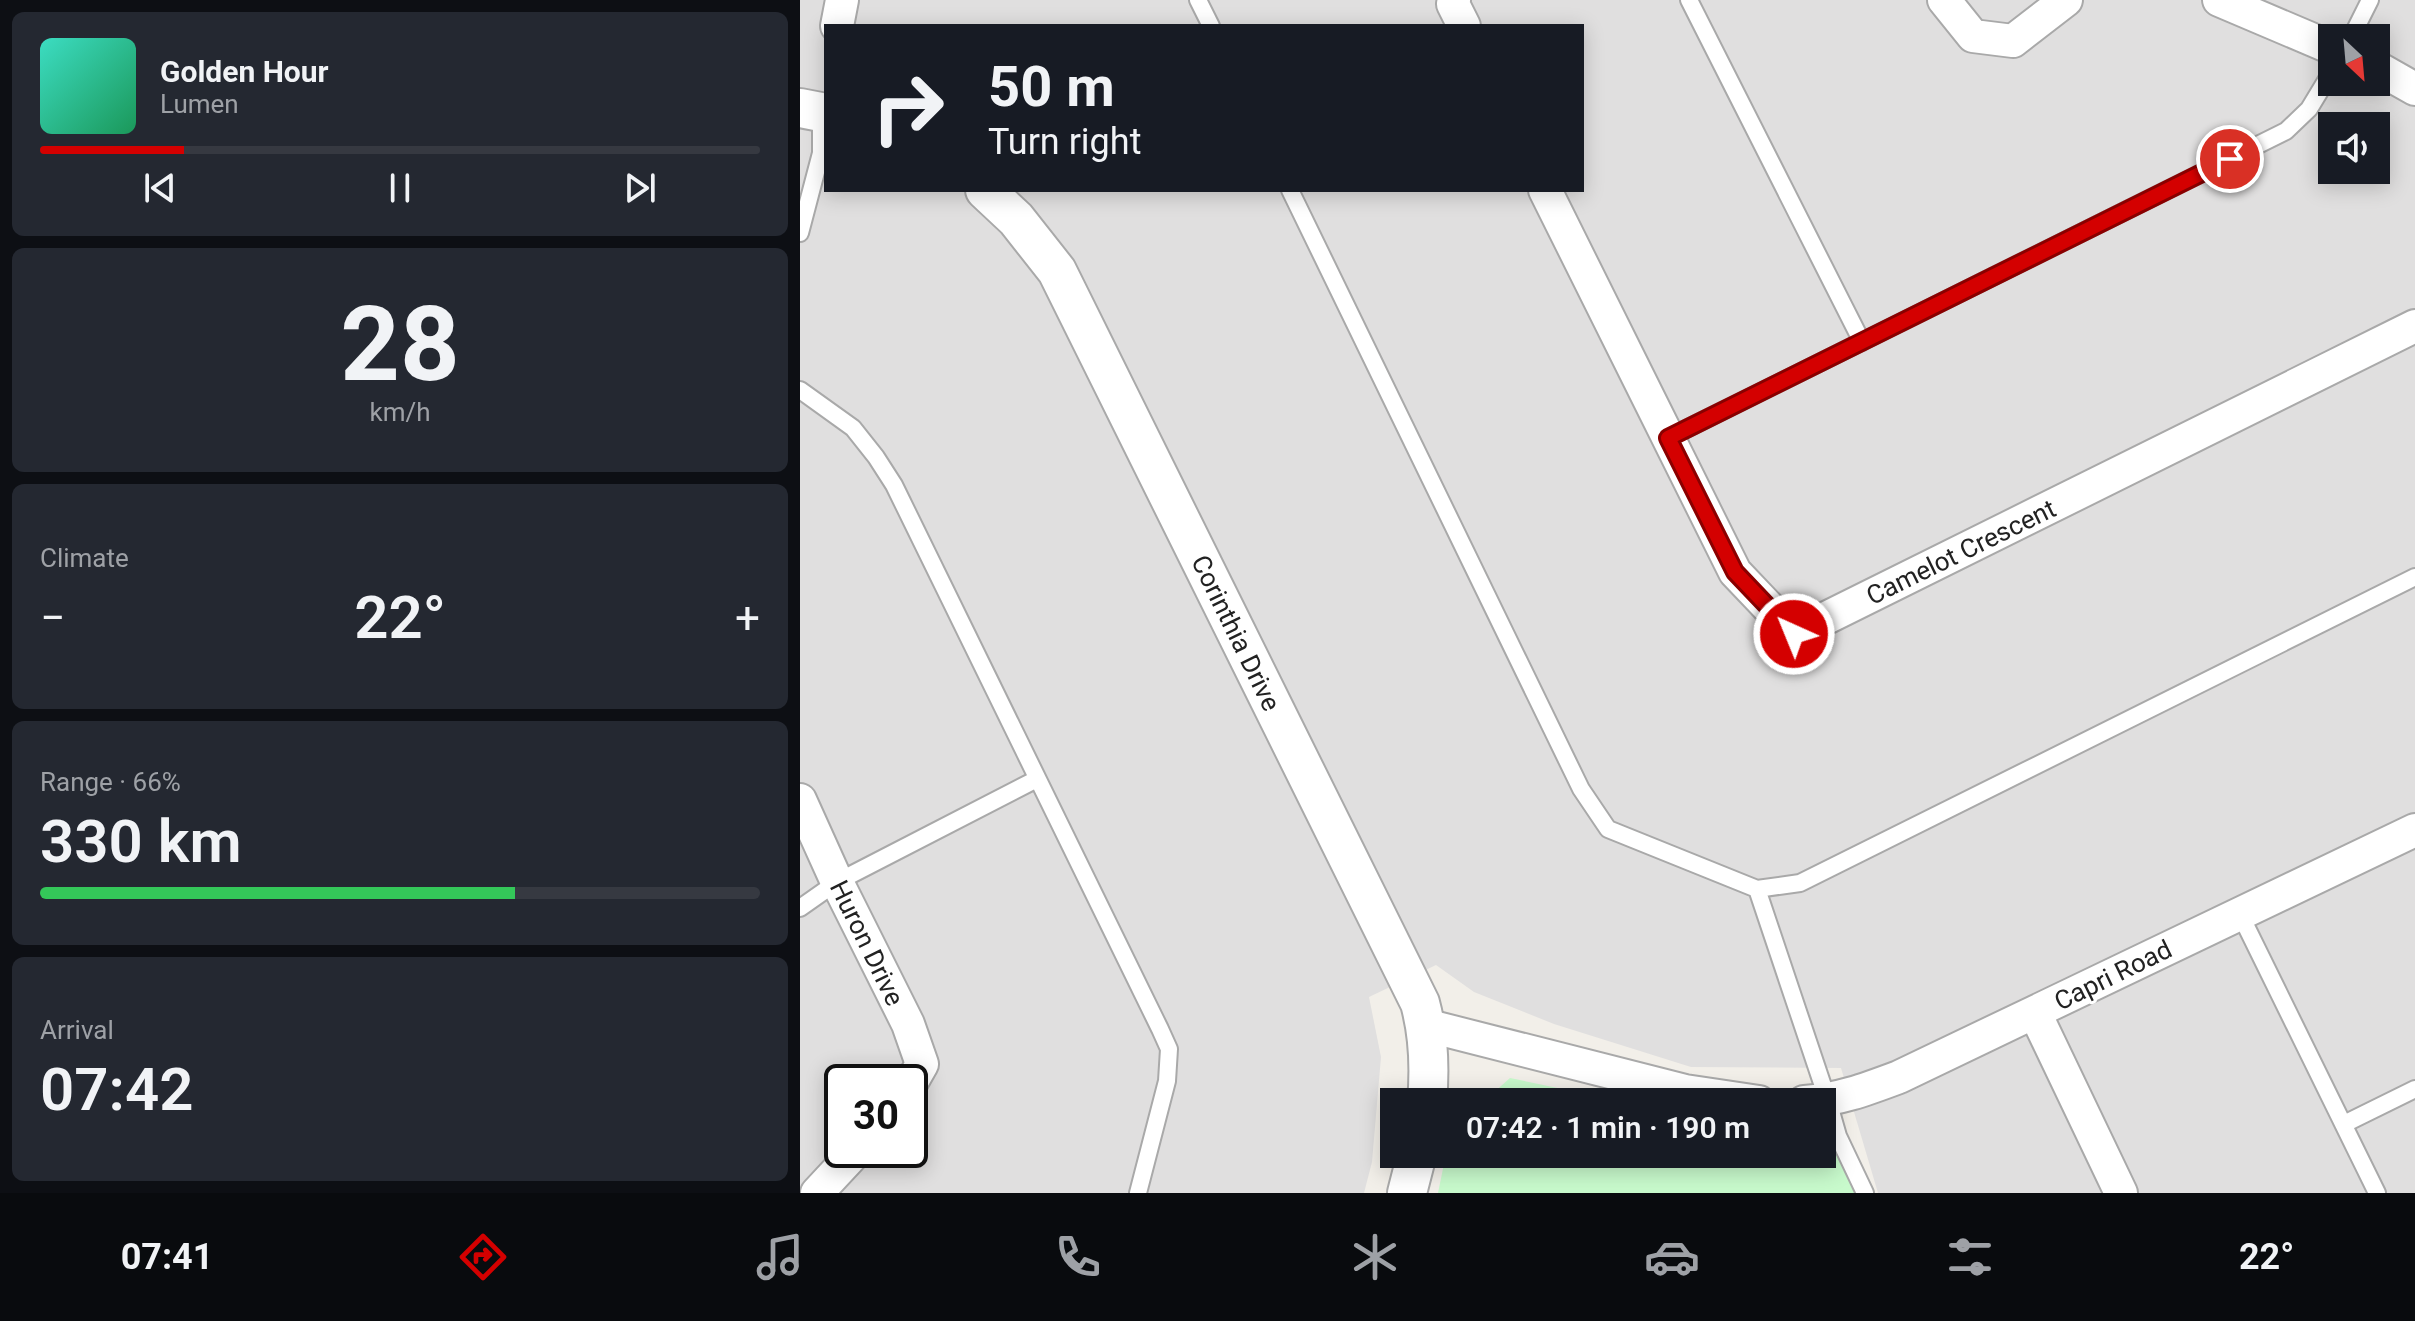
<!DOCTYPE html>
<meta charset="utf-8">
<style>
body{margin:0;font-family:Roboto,sans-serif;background:#242831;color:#f1f3f6;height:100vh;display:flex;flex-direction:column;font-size:30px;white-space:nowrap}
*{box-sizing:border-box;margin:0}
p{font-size:26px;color:#9ea1a6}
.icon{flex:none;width:44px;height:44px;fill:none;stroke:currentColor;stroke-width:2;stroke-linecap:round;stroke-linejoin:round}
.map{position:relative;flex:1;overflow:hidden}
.sheet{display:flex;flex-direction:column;gap:12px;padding:12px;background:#0d0f14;width:800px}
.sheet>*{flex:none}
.guide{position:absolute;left:24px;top:24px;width:760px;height:168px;border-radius:0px;box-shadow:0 4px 20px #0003;background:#171b24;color:#f1f3f6;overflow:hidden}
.needle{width:52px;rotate:154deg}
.buttons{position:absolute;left:1518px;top:24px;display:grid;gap:16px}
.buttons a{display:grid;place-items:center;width:72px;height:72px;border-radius:0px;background:#171b24;box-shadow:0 4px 20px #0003;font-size:40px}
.speed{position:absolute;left:24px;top:1064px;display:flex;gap:16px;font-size:40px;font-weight:700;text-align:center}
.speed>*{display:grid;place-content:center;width:104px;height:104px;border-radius:50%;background:#171b24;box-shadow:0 4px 20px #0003;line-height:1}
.speed .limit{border:4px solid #111;border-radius:12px;background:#fff;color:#111}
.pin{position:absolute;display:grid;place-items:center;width:68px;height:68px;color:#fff;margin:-34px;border:4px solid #fff;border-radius:50%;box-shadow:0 2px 8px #0007}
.me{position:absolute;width:88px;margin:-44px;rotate:316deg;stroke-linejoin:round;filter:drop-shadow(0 0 6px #0008)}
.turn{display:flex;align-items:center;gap:28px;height:168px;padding:0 32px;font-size:36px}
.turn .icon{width:104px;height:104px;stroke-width:2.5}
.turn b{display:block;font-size:56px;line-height:68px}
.big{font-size:60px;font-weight:600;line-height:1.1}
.sheet .tile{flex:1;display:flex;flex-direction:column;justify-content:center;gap:12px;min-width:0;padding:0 28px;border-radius:12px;background:#242831}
.sheet .dial{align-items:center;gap:0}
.dial b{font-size:104px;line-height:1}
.song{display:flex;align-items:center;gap:24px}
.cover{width:96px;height:96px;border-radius:12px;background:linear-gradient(135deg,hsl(170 70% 55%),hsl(150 70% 35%))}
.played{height:8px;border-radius:4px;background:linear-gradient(90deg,#d40000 20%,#363941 20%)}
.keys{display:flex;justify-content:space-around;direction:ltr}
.heat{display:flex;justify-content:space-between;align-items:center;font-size:44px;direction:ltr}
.charge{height:12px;border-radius:6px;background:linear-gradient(90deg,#34c759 66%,#363941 0)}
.trip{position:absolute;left:580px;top:1088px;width:456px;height:80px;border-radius:0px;background:#171b24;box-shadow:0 4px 20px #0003;font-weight:600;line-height:80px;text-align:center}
.tab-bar{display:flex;height:128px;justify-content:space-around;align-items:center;background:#090b0e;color:#9ea1a6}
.tab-bar .icon{width:56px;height:56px}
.tab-bar .on{color:#d40000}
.tab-bar b{font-size:36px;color:#f1f3f6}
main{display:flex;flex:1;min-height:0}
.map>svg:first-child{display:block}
.residential{fill:#e0dfdf;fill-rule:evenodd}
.park{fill:#c8facc}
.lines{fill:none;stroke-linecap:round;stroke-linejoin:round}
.service-casing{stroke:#a9a9a9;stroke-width:20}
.minor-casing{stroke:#a9a9a9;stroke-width:36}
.tertiary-casing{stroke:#a9a9a9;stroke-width:42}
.service{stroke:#fff;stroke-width:16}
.minor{stroke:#fff;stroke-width:32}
.tertiary{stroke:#fff;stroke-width:38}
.route-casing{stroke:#8a0000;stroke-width:20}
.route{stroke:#d40000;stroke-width:14}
.labels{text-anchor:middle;stroke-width:6;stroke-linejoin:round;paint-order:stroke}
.street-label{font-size:26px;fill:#222;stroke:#fff}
</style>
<main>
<section class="sheet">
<div class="tile">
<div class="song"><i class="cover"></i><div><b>Golden Hour</b><p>Lumen</p></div></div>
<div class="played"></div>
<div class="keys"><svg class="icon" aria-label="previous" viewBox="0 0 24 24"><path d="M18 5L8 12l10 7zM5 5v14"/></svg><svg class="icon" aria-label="pause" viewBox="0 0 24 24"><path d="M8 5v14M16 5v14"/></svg><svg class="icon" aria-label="next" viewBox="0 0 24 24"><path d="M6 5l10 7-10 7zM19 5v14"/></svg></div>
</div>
<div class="tile dial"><b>28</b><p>km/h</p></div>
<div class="tile"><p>Climate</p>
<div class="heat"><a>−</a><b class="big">22°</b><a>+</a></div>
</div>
<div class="tile"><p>Range · 66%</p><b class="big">330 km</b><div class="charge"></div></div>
<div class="tile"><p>Arrival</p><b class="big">07:42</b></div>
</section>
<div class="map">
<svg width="1615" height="1193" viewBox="0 0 1615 1193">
<rect width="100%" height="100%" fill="#f2efe9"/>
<path class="residential" d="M0,0h1615v1193h-537l-37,-125 -150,-1 -137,-43 -80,-32 -38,-27 -67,32 12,60 -9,105 -8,31h-564zM26,26h756v164h-756zM1532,38h44v44h-44zM1532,126h44v44h-44zM42,1082h68v68h-68z"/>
<path class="park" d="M710,1078l81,17 23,7h-131z
M1022,1135l16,1 27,57h-427l8,-39h376z"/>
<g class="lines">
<g class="service-casing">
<path id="service" d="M398,0l13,26
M889,0l173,342
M1551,38l19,-38
M490,190l291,599 27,40 149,60 43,-6 615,-306
M0,233l21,-80v-41
M0,390l53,38 23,29 18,28 266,544 9,20 -2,32 -29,112
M868,438l618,-307 23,-22 23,-38
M957,889l71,212 10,35 27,57
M0,908l37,-26 200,-103
M1440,914l137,279
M1544,1124l71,-35"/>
</g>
<g class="minor-casing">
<path id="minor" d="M654,0l-1,4 11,22
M1144,0l29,36 40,5 53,-41
M1419,0l113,48
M37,26l5,-26
M1576,67l39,22
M745,190l190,382 59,62 621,-308
M0,800l37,82 71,142 14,40 -12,21
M1235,1013l86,180
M625,1025l260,66 74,11
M1004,1102c34,-2 63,-13 95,-25l516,-247
M17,1193l40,-43"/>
</g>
<g class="tertiary-casing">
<path id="tertiary" d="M0,108l26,5
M185,190l31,29 41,52 363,732c9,33 10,65 7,99
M607,1193l10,-39"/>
</g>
<use href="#service" class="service"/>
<use href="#minor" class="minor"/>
<use href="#tertiary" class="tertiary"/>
</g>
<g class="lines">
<g class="route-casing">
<path id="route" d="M994,634l-59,-62 -67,-134 562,-279"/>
</g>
<use href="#route" class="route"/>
</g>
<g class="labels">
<g class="street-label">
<text transform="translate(1161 552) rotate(-26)" y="9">Camelot Crescent</text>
<text transform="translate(436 633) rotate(64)" y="9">Corinthia Drive</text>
<text transform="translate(67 943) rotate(64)" y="9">Huron Drive</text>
<text transform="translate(1313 975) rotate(-26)" y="9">Capri Road</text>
</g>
</g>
</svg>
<div class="buttons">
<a><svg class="needle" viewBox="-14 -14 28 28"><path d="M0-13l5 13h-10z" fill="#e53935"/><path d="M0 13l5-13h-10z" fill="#9ea1a6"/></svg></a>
<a><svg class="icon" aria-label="sound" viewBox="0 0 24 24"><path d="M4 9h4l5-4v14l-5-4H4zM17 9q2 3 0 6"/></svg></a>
</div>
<div class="speed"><div class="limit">30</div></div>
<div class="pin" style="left:1430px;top:159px;background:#d93025"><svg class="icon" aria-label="arrive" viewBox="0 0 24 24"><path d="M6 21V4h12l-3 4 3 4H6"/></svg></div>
<svg class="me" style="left:994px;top:634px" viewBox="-20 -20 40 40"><circle r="17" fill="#d40000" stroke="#fff" stroke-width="3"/><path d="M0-11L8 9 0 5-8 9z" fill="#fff"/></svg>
<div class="trip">07:42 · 1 min · 190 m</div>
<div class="guide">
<div class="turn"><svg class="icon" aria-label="right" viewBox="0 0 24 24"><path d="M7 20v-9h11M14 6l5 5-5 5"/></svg><div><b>50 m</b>Turn right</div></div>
</div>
</div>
</main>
<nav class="tab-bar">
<b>07:41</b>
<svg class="icon on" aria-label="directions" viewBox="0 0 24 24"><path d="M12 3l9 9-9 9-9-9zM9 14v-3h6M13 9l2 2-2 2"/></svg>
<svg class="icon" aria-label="music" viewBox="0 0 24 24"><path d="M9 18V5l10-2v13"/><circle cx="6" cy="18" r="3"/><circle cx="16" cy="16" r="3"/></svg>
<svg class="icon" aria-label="phone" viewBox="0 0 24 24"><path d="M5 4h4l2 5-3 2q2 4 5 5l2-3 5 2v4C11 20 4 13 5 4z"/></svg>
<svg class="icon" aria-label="climate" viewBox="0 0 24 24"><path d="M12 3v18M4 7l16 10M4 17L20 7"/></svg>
<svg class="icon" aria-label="car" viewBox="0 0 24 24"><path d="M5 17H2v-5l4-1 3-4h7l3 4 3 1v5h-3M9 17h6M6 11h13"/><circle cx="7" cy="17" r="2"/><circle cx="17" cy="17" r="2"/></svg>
<svg class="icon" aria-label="filters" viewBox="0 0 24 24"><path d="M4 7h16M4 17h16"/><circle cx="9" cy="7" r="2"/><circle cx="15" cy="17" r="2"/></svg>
<b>22°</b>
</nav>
